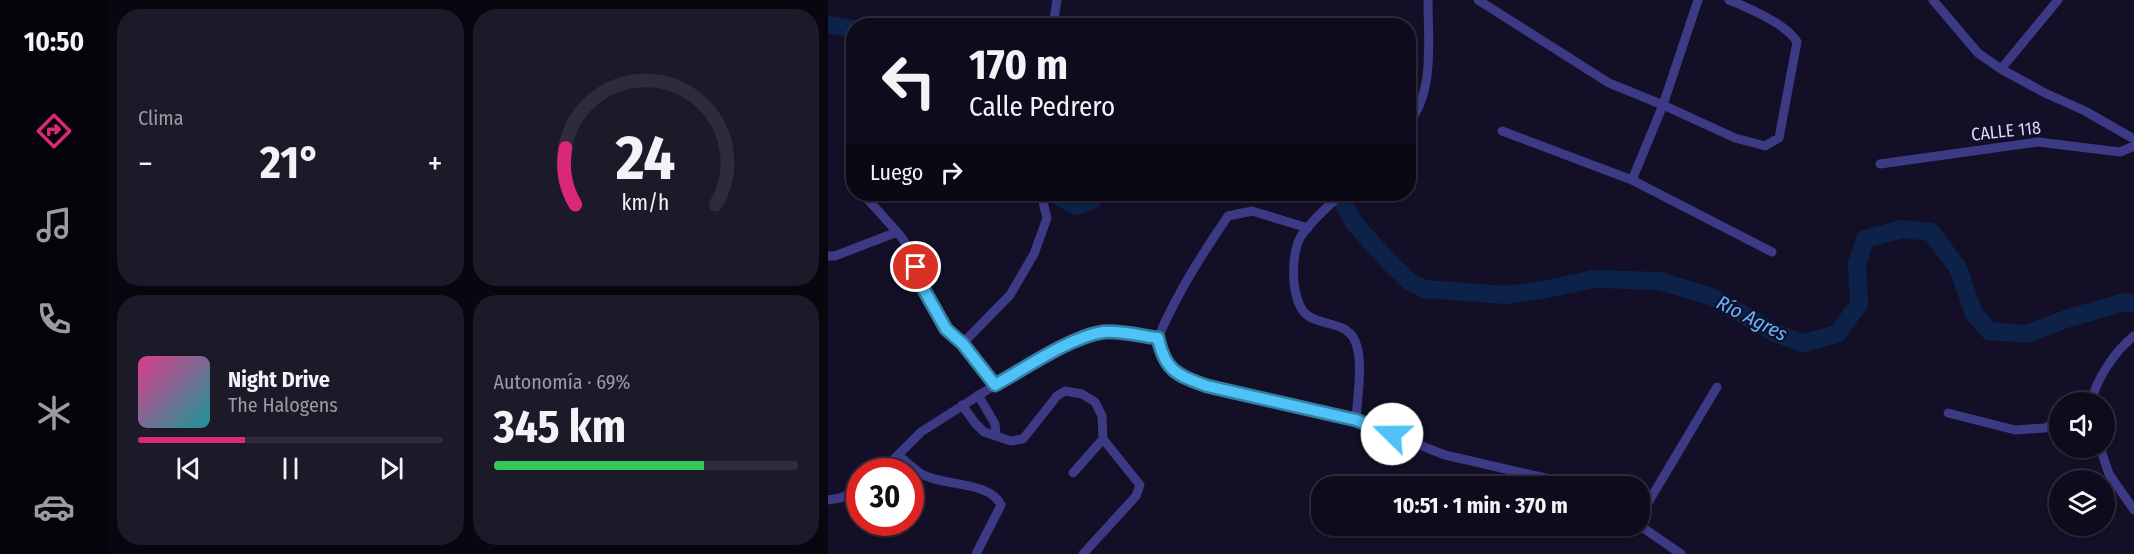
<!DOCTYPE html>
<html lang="es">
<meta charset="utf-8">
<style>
body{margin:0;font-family:"Fira Sans Condensed",sans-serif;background:#1c1929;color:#f1f3f6;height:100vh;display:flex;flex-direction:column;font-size:22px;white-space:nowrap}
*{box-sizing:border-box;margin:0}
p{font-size:20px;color:#9b9ba3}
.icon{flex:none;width:33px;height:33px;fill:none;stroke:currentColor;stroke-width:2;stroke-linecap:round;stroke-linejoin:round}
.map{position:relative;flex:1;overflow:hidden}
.drawer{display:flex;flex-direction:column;gap:9px;padding:9px;background:#08060f;width:720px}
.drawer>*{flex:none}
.banner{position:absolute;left:18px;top:18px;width:570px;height:183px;border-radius:24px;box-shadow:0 2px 4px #0004,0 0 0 2px #2e2b3b;background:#0e0b1c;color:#f1f3f6;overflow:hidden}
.buttons{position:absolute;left:1221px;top:392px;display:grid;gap:12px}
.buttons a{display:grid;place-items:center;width:66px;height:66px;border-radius:50%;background:#0e0b1c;box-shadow:0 2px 4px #0004,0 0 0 2px #2e2b3b;font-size:30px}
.speed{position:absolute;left:18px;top:458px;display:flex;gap:12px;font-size:30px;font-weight:700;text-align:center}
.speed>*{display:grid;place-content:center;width:78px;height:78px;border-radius:50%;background:#0e0b1c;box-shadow:0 2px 4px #0004,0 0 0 2px #2e2b3b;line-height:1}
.speed .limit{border:9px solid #d22;background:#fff;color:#111}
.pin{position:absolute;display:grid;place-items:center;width:51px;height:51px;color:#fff;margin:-26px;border:3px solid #fff;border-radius:50%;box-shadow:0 2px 6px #0007}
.me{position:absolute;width:66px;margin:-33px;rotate:292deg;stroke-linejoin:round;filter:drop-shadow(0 0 4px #0008)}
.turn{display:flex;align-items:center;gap:21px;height:126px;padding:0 24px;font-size:27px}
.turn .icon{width:78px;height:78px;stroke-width:2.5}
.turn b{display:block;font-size:42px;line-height:51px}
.then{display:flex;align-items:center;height:57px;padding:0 24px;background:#0003;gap:12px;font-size:22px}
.big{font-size:45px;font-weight:700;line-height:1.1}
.drawer .card{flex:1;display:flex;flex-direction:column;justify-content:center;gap:9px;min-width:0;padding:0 21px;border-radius:24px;background:#1c1929}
.drawer .dial{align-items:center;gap:0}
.dial svg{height:156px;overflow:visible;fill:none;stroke:#2e2b3b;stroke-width:7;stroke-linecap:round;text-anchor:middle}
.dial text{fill:#f1f3f6;stroke:none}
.song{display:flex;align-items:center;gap:18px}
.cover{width:72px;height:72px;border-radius:9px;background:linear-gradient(135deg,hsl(330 70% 55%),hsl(180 70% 35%))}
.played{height:6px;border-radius:3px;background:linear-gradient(90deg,#db2777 35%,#2e2b3b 35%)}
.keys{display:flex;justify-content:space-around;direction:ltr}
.heat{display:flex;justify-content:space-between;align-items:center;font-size:33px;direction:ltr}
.charge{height:9px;border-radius:4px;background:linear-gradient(90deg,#34c759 69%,#2e2b3b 0)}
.drawer .tiles{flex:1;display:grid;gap:9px;grid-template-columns:repeat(2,1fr)}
.trip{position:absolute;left:483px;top:476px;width:339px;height:60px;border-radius:24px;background:#0e0b1c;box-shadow:0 2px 4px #0004,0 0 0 2px #2e2b3b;font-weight:700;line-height:60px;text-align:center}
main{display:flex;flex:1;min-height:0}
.tab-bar{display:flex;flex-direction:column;width:108px;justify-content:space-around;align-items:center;background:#06040b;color:#9b9ba3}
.tab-bar .icon{width:42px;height:42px}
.tab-bar .selected{color:#db2777}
.tab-bar b{font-size:27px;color:#f1f3f6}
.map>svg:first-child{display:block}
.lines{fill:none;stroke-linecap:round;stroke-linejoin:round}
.river{stroke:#0c2248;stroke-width:18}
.minor{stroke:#3d3a85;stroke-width:9}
.route-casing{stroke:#337fa1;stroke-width:15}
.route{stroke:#4fc3f7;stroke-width:10}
.labels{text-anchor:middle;stroke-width:4.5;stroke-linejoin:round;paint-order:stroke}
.street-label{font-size:18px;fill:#d9d4ff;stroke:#130f26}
.water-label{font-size:20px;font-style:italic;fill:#62b6ff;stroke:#130f26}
</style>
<main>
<nav class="tab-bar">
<b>10:50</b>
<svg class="icon selected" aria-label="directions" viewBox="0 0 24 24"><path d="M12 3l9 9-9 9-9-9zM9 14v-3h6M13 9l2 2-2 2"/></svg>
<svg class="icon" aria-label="music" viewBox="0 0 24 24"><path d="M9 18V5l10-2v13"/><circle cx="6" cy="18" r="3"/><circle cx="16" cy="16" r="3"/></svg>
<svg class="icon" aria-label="phone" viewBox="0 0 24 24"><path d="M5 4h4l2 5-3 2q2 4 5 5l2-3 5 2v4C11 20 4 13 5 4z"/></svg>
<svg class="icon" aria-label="climate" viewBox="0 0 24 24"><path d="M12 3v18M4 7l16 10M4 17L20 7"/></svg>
<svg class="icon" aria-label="car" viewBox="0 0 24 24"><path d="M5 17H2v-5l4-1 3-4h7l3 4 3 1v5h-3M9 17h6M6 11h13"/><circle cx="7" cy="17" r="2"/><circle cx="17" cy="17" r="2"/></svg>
</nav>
<section class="drawer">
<div class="tiles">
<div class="card"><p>Clima</p>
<div class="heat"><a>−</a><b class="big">21°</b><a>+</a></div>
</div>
<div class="card dial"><svg viewBox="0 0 100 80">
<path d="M14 69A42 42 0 1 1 86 69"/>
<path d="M14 69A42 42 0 0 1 9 40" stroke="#db2777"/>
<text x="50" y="56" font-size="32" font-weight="700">24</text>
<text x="50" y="72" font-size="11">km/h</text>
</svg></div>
<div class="card">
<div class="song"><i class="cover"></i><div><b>Night Drive</b><p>The Halogens</p></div></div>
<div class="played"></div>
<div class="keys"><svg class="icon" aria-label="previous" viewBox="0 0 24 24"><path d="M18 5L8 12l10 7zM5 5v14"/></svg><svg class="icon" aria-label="pause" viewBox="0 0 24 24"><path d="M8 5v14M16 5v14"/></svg><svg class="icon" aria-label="next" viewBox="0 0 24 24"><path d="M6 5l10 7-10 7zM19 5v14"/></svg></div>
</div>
<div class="card"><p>Autonomía · 69%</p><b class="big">345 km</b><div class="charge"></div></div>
</div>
</section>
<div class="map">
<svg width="1306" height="554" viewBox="0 0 1306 554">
<rect width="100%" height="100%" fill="#130f26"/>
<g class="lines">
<path class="river" d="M0,25l26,4
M227,194l21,12 17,-6 4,-6
M515,202l11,21 36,40 20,19 15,7 80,6 38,-5 51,-11 66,2 52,16 63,36 28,10 34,-9 22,-30 -2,-40 8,-25 37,-10 29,3 27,36 16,46 15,17 37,3 43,-16 56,-16 9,1"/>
<path class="minor" d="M650,0l131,83 54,22 72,33 30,8 14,-8 18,-96c-10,-18 -48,-34 -68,-42
M1105,0l45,53 23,16 44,24 40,18 49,28
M225,26l4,-26
M1173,69l57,-69
M580,124c27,-32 20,-84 20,-124
M674,131l130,49 140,72
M1052,164l158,-22 82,10 14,-6
M804,180l31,-75 35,-105
M35,194l34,38
M513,194c-13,13 -31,27 -41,44 -10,19 -10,71 12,80 16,8 35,5 43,23 9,19 2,58 1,79
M0,256h7l62,-24c14,15 18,35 26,55 9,23 21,40 39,57
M330,338c7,33 19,37 49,48l149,34 89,35 105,24 17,7
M330,338c19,-45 43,-82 70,-122l24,-5 56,17
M167,385l-33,-41 48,-49 24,-41 13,-36 -6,-24
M150,395l17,29 1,11
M1263,402c6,-24 24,-51 43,-66
M134,405l13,18 9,9 27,9 12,-2 34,-43 8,-5 17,3 13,8 7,14 1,23 37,46 -4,11 -53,58
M1120,413l67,17 30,-2 15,-8
M1272,447l9,27 25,36
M70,455c7,6 15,13 22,18 22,14 69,7 81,32l-25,49
M54,471l39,-39 74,-47 71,-40 23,-10 16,-3 53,6
M245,473l30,-34
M0,500l12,-2 20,-8
M812,516l77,-129
M811,525l42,29"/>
</g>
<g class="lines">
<g class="route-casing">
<path id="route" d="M88,267l7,21 23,41 17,15 32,41c29,-16 75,-48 108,-53 17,-2 38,4 55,6 7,33 19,37 49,48l149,34 36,14"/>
</g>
<use href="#route" class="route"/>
</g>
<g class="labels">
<g class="street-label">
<text transform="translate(1178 131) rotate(-6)" y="6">CALLE 118</text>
</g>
<g class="water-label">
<text transform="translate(924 318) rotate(27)" y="7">Río Agres</text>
</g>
</g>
</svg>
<div class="buttons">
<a><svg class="icon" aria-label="sound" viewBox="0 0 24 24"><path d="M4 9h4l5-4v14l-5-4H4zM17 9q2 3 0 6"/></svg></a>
<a><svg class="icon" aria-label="layers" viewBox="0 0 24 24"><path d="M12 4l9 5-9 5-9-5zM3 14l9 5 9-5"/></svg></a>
</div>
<div class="speed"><div class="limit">30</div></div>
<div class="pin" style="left:88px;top:267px;background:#d93025"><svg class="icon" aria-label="arrive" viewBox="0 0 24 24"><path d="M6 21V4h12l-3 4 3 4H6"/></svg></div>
<svg class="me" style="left:564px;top:434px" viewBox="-20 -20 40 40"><circle r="19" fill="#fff"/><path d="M0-13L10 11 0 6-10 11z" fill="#4fc3f7"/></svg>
<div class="trip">10:51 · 1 min · 370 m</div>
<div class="banner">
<div class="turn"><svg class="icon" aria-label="left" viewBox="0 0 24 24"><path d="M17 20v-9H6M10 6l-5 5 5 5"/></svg><div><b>170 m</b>Calle Pedrero</div></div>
<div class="then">Luego<svg class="icon" aria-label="right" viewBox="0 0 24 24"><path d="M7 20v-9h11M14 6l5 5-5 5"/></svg></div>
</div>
</div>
</main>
